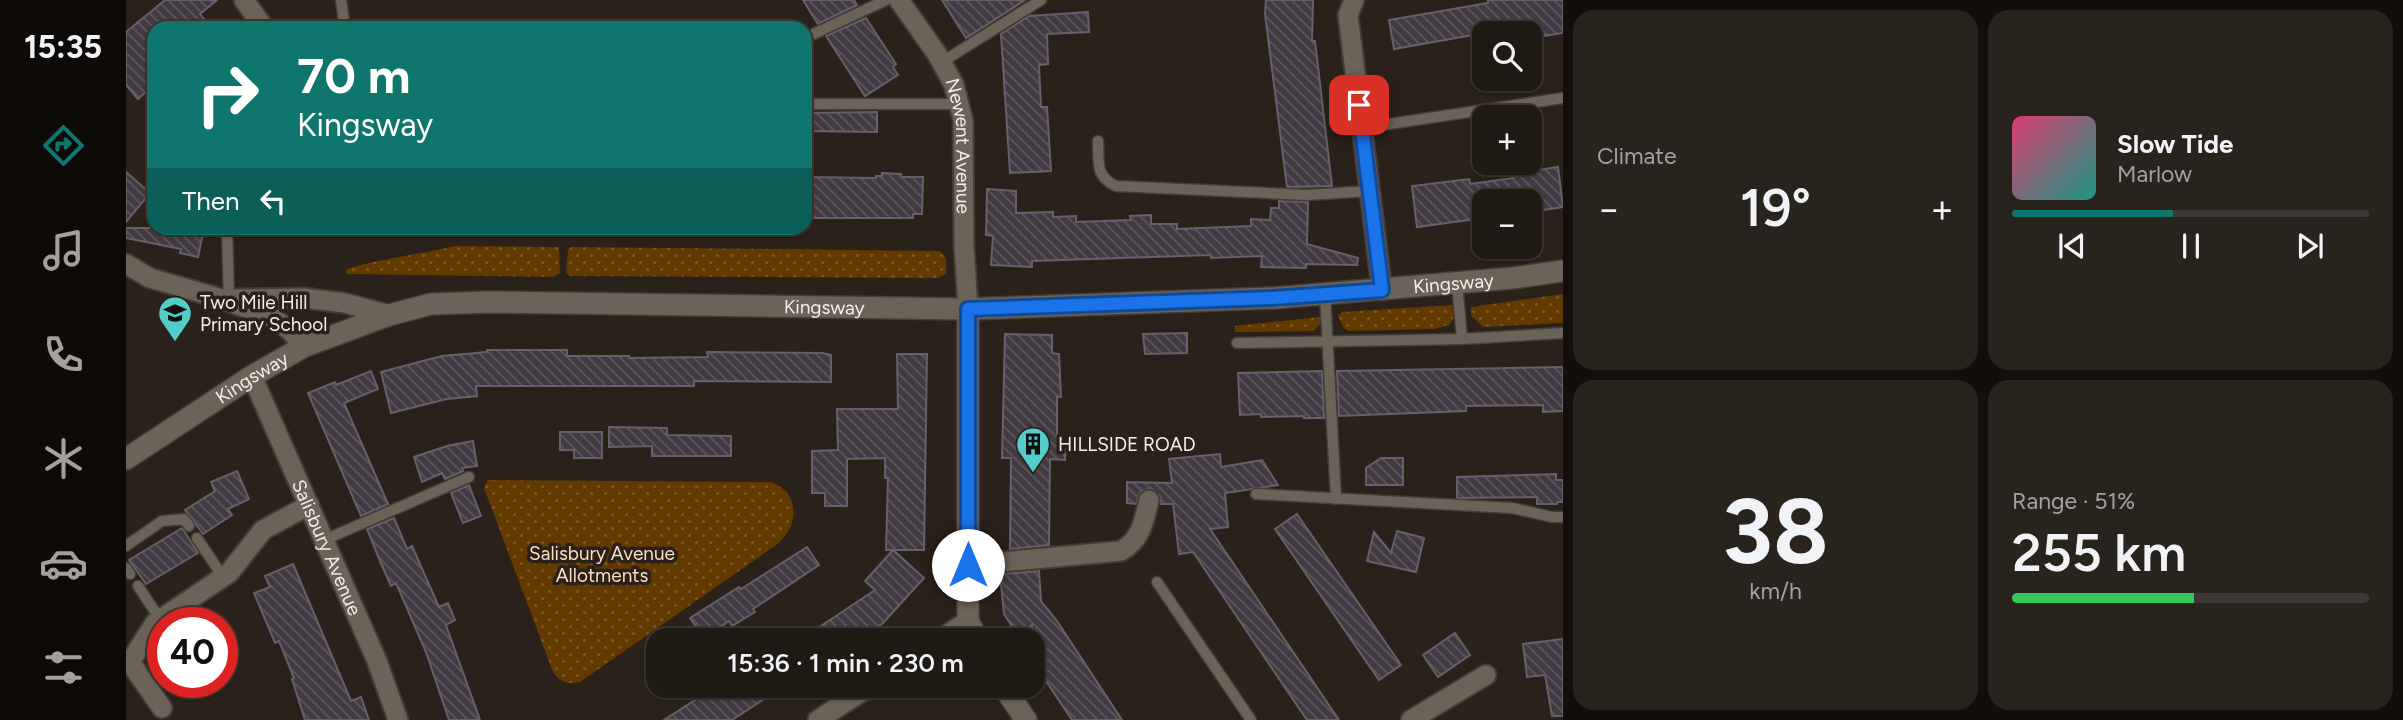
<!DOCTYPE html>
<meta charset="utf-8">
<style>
body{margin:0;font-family:Figtree,sans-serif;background:#28231d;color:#f1f3f6;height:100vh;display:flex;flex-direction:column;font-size:26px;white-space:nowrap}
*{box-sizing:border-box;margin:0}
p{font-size:23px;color:#a2a1a0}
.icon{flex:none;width:38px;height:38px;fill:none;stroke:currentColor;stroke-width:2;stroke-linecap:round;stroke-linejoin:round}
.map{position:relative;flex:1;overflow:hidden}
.panel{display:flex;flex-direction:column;gap:10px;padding:10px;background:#120e0b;width:840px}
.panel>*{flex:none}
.banner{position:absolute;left:21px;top:21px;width:665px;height:214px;border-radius:21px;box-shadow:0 2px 5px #0004,0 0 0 2px #3d3834;background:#0f766e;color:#fff;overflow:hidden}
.controls{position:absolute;left:1346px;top:21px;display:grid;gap:14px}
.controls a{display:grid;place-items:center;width:70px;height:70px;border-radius:14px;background:#201a14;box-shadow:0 2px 5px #0004,0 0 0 2px #3d3834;font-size:35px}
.speed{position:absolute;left:21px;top:607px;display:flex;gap:14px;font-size:35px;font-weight:700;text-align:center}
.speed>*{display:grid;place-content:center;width:91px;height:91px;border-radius:50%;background:#201a14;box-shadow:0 2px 5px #0004,0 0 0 2px #3d3834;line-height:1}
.speed .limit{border:10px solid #d22;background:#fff;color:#111}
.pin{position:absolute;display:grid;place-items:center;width:60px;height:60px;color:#fff;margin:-30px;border-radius:14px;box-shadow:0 4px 10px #0006}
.me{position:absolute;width:77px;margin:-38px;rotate:0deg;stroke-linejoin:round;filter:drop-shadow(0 0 5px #0008)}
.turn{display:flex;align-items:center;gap:24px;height:147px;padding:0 35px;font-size:32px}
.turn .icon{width:91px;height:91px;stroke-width:2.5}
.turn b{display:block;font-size:49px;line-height:60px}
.then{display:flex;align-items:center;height:66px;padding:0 35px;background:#0003;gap:14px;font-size:26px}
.big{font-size:52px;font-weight:600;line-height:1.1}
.panel .tile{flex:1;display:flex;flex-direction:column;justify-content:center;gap:10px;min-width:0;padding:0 24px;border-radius:21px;background:#28231d}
.panel .dial{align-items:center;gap:0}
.dial b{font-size:91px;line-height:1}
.song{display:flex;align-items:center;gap:21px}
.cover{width:84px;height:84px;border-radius:10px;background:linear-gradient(135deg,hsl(340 70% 55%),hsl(170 70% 35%))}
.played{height:7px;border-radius:4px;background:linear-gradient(90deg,#0f766e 45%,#3d3834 45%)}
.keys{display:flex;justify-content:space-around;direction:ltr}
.heat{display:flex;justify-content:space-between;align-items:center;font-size:38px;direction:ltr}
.charge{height:10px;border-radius:5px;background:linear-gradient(90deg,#34c759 51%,#3d3834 0)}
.panel .tiles{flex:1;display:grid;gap:10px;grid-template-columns:repeat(2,1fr)}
.trip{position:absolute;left:520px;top:628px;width:399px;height:70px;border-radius:21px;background:#201a14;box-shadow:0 2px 5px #0004,0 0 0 2px #3d3834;font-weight:600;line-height:70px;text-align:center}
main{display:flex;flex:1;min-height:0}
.menu{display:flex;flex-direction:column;width:126px;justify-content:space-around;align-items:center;background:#0d0a08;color:#a2a1a0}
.menu .icon{width:49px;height:49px}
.menu .current{color:#0f766e}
.menu b{font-size:32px;color:#f1f3f6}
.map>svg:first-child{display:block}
.grass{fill:url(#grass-dots)}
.building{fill:url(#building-back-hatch);stroke:#675f69;stroke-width:2}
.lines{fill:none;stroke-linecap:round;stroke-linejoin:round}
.service-casing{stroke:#443d37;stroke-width:13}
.minor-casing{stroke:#443d37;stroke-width:23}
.tertiary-casing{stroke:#443d37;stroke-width:24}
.service{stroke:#6b6258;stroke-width:10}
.minor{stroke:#6b6258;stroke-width:19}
.tertiary{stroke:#6b6258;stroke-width:21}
.route-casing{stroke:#114b97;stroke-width:18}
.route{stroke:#1a73e8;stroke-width:12}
.labels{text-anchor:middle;stroke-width:7;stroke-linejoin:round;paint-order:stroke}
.street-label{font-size:19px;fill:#f3eee8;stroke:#2a221a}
.poi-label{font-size:19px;fill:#f3eee8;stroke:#2a221a;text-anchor:start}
.park-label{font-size:19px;fill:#fcddbf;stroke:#2a221a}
</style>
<main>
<nav class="menu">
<b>15:35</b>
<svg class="icon current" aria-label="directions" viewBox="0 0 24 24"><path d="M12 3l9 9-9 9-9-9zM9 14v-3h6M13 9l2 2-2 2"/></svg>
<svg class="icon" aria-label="music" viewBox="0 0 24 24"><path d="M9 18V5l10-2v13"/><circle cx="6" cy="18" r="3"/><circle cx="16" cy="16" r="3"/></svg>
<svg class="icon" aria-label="phone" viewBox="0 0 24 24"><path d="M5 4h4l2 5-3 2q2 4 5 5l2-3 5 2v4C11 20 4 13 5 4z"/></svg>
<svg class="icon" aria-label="climate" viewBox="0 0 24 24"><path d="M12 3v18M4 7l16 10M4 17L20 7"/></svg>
<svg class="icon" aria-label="car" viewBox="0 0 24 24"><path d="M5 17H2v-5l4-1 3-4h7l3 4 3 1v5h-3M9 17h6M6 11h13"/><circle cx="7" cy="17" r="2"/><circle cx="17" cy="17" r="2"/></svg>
<svg class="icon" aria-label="filters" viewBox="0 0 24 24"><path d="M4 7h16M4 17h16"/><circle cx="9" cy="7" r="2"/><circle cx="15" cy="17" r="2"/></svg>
</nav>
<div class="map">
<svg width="1437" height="720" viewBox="0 0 1437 720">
<defs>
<pattern id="grass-dots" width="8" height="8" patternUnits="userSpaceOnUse" patternTransform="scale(1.75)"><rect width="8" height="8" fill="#623a00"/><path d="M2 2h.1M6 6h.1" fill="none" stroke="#795725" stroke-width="1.8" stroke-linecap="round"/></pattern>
<pattern id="building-back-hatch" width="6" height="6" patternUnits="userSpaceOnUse" patternTransform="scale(1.75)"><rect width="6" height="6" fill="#423a43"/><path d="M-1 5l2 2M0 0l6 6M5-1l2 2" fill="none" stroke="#5e575e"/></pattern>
</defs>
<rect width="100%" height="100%" fill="#2a221a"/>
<path class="grass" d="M328,246l105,1 1,26 -7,4 -206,-3 -1,-2 1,-3c35,-11 72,-14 107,-23z
M445,247l369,4 6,7v16l-8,4 -368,-2 -4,-3 2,-23z
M1437,294v29l-80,4 -12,-12v-8z
M1326,305l2,12 -5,8 -15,4 -85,2 -5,-3 -6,-12 4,-4z
M1194,317l2,4 -8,10 -79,1v-6z
M362,480l284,2c29,13 27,45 4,63l-196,137c-12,3 -20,0 -27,-10l-69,-184z"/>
<path class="building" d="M39,0h52l-17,14 11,14h-57v61h-5l-11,10 -12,-14v-53z
M677,0h51l3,5 -39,19z
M816,0h83l-59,38z
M1140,0h47l-1,41h3l17,145 -45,1 -22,-173z
M1362,0h75v33l-33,5v-5h-46l-90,16 -5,-29 99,-17z
M962,12l1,20 -42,2 1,30 -9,1 2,42h6l4,64 -41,2 -9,-139 28,-18z
M740,18l30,46 -3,3 5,8 -33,21 -39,-60z
M751,112v20l-72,-1v-18z
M1432,167l5,40 -33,5v-11h-46v17l-67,9 -5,-41 57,-7 1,5 44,-6 -1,-4z
M0,172l24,21 -24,29z
M756,173l19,1v3h22l-1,37h-9v4h-106l-2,-4v-37l71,1v-2h6z
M861,189l29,2v22l37,-1v5l23,-1v6l55,-2 -1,-4 21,-1v9h26v5l74,-3v-7l19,1 1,-12h8v-7l29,1 -1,42 51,14 -1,7 -51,-1v4l-45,-1 1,-11 -51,2v-3l-179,6v6l-41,-2 2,-29 -7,-1z
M0,228h78l-6,29 -18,-4 1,-4 -55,-11z
M1061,333v20l-42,1 -2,-20z
M879,334l47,1v18l7,1 2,43h-4v44h9l-1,19 -15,-1 -1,86 -39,4 1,-91h-9z
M361,350h80v6h62v2l79,-1 -1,-5 116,1 8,2v27l-137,-1v5h-218l1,10 -30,3 -56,14 -10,-41 61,-16 45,-4z
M771,354h30l-3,196h-38l2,-72h-3v-20l-38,1v47h-22v-13h-13v-42l26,-1 -1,-41h61z
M1437,367v44l-20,1v-7l-77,1v5l-127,5 -2,-45z
M245,371l7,18 -34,14 44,101 -27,12 -53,-123 27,-11 1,3z
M1196,371l2,47h-20v-2l-43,1v-3l-21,1 -2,-42z
M483,427l58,1v7l64,1v20h-79v-10l-43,1z
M434,432h42v26h-28v-8h-14z
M347,441l4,25 -15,2 1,3 -18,8 -3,-6 -20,9 -8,-25 33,-11z
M1094,454l1,13 41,-7 16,25 -53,8 3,34 -18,2 129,191h-32l-114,-168 -14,2 -6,-50h-12l-1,-8 -9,-8 -10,3 -5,13 -9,-1v-21l45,1 -3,-24z
M1255,458h22v27h-37v-17z
M111,471l12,28 -21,10 4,6 -29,19 -18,-24 30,-19 -4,-9z
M1430,474v6h7v22h-6v2h-20v-7l-80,1v-21z
M343,485l12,31 -18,7 -12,-30z
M1171,514l104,151 -22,15 -104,-151z
M268,518l13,31 5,-3 27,61 9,-4 7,17 -9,5 34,95h-31l-23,-68 -30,-69 -5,3 -11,-25 -13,-32z
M56,528l16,25 -52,31 -17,-24z
M1271,531l27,7 -8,34 -49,-11 7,-29 17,21z
M681,547l12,18 -66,44 2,3 -23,14 -3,-5 -25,17 -14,-20 49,-31 2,2z
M767,550l31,28 -41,45 -24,17h-59l75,-50 -10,-9z
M167,564l58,137 10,-4 8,23h-64l-13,-41 2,-1 -15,-37 -4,2 -21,-50 16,-6 -5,-11z
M913,571l2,30 16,20 65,99h-50l-40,-60v-35l-14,11 -14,-22 -4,-40z
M1329,633l15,22 -32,22 -15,-22z
M1437,639v77h-11l-7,-41 -18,2 -4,-33z
M591,686h67l-52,34h-68z"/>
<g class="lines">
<g class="service-casing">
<path id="service" d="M215,0l4,28
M679,38l81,-38
M816,62l99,-62
M679,104h154
M1236,128l201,-30
M972,141c1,21 -3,36 18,45l191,9 63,-4
M101,228l2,71
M1331,283l5,56
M1199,294l11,205
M1111,343l225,-4 101,-6
M1130,494l256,14 40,9h11
M71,538l26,39
M198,540l145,-63
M0,546l36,-25 22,-2 5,7
M0,568l4,6
M1031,582l94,138
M12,586l22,33"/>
</g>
<g class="minor-casing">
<g id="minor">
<path d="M118,0l20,28"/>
<path id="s1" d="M773,0l38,54 17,31 9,35 1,126 4,63"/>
<path d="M1228,0l-6,15 34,275"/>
<path d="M0,264l24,14 69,20 54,20 18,13 12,16"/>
<path d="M109,299l69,-1 41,5 44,12"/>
<path id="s2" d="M126,376l125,285 21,59"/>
<path d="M842,565l153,-14c20,-11 23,-30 28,-51"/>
<path d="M813,640l29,-19"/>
<path d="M36,708l-32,-46 25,-39 74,-50 34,-43 46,-25"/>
<path d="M692,720l52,-34"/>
<path d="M1285,720l75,-45"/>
</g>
</g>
<g class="tertiary-casing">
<g id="tertiary">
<path d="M842,309v312l10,19"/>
<path id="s3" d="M0,459l126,-83 51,-29 86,-32 42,-11 59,-2 478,7 306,-11 239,-20 50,-7"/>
<path d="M877,686l23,34"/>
</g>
</g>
<use href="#service" class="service"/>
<use href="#minor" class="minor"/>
<use href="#tertiary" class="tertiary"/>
</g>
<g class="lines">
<g class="route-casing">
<path id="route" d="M842,565v-256l305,-11 109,-8 -23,-185"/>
</g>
<use href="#route" class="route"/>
</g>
<defs>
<g id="school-pin" transform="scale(1.75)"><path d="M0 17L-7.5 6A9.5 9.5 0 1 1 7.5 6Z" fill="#53cdca" stroke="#2a221a"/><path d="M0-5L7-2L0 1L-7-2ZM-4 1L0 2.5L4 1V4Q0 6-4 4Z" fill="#111"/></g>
<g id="building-pin" transform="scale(1.75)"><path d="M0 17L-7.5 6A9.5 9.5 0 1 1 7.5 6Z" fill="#53cdca" stroke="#2a221a"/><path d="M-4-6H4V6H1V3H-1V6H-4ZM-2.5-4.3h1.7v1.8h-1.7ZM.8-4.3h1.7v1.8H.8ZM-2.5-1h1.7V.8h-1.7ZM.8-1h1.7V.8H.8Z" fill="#111"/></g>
</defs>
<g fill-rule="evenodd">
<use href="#school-pin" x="49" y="313"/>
<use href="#building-pin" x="907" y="444"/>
</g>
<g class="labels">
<g class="street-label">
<text dy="7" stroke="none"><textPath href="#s1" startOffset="163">Newent Avenue</textPath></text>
<text dy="7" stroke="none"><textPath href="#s3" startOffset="1368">Kingsway</textPath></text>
<text dy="7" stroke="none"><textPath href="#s3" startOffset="738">Kingsway</textPath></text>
<text dy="7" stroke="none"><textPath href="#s3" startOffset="150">Kingsway</textPath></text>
<text dy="7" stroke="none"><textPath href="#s2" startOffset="187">Salisbury Avenue</textPath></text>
</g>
<g class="poi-label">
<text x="74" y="309">Two Mile Hill<tspan x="74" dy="22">Primary School</tspan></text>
<text x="932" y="451">HILLSIDE ROAD</text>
</g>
<g class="park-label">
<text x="476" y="560">Salisbury Avenue<tspan x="476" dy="22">Allotments</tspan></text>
</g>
</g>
</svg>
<div class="controls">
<a><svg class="icon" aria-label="search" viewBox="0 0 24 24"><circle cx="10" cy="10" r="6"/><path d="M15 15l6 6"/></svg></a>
<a>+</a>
<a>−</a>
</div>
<div class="speed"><div class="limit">40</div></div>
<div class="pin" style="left:1233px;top:105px;background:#d93025"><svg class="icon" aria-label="arrive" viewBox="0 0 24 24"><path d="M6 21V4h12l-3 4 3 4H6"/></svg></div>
<svg class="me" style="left:842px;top:565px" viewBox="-20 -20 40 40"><circle r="19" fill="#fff"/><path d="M0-13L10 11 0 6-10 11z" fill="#1a73e8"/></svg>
<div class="trip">15:36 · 1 min · 230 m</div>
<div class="banner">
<div class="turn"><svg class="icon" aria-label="right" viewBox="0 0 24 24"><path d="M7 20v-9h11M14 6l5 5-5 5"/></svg><div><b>70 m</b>Kingsway</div></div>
<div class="then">Then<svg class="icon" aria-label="left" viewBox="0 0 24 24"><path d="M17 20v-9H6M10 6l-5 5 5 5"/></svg></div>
</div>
</div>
<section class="panel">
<div class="tiles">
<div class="tile"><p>Climate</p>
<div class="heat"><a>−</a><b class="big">19°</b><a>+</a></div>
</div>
<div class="tile">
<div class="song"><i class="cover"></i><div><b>Slow Tide</b><p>Marlow</p></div></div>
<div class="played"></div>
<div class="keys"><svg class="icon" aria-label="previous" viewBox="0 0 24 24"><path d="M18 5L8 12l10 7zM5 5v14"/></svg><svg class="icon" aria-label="pause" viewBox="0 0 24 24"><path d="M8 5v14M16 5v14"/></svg><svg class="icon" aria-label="next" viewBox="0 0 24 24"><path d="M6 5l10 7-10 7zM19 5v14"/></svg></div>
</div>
<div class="tile dial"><b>38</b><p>km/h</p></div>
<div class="tile"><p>Range · 51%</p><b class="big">255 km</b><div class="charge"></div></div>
</div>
</section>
</main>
